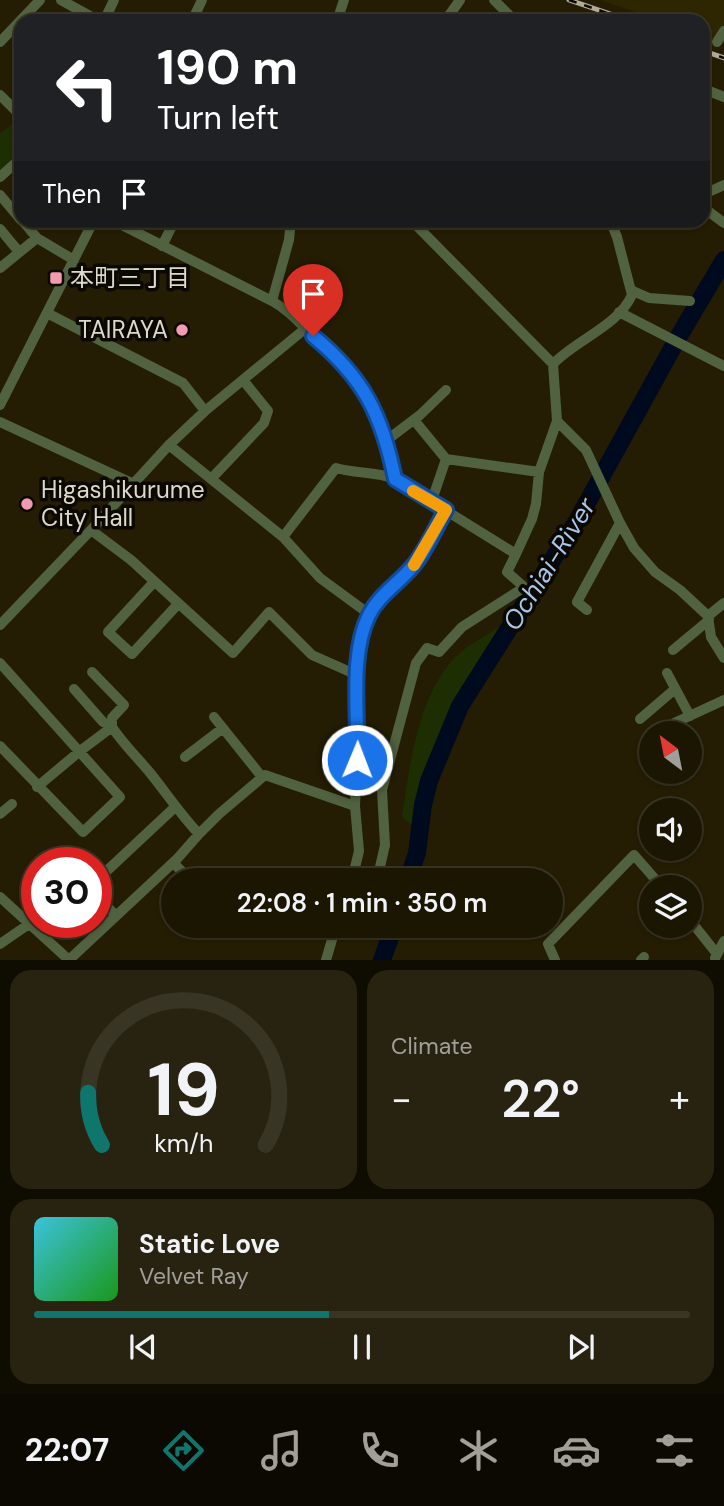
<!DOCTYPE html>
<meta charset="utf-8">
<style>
body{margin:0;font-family:"DM Sans","Noto Sans JP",sans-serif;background:#282311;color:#f1f3f6;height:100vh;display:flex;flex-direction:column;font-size:26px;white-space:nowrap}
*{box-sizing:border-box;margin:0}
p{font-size:23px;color:#a09f99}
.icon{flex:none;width:38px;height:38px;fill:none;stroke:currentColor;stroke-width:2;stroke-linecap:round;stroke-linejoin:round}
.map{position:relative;height:960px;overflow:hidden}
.details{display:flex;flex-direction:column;gap:10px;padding:10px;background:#0f0c01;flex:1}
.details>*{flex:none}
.guide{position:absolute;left:14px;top:14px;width:696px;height:214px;border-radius:21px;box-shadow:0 2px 5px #0004,0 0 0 2px #393524;background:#202124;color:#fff;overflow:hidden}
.needle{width:46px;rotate:328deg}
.fabs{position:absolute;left:639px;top:721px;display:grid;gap:14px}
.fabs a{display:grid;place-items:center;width:63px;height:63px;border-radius:50%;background:#1b1602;box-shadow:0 2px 5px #0004,0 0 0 2px #393524;font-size:35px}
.speed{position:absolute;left:21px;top:847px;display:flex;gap:14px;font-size:35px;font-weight:700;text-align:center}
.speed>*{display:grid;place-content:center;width:91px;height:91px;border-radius:50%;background:#1b1602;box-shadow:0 2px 5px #0004,0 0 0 2px #393524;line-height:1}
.speed .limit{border:10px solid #d22;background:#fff;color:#111}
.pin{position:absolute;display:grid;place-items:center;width:60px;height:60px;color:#fff;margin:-72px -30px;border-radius:50% 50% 50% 0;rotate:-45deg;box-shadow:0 0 7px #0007}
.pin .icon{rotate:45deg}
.me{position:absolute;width:77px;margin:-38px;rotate:1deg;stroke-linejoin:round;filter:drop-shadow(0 0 5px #0008)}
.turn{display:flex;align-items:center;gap:24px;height:147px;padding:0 28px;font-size:32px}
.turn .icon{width:91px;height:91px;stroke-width:2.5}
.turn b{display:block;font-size:49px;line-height:60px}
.then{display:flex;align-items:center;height:66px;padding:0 28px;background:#0003;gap:14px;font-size:26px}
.big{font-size:52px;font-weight:600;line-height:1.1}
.details .tile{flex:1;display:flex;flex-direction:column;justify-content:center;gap:10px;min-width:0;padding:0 24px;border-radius:21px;background:#282311}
.details .dial{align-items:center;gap:0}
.dial svg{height:182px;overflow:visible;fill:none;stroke:#393524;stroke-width:7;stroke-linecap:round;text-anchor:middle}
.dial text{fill:#f1f3f6;stroke:none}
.song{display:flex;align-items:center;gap:21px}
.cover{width:84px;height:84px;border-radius:10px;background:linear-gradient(135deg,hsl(190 70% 55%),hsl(120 70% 35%))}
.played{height:7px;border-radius:4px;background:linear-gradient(90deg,#0f766e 45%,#393524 45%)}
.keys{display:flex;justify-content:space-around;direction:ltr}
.heat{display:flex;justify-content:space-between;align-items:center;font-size:38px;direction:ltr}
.details .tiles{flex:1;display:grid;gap:10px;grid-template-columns:1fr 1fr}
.tile:last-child{grid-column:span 2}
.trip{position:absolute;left:161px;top:868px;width:402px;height:70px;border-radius:35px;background:#1b1602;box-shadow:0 2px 5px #0004,0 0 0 2px #393524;font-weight:600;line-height:70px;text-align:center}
.menu{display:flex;height:112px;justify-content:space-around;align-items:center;background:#0b0901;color:#a09f99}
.menu .icon{width:49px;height:49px}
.menu .active{color:#0f766e}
.menu b{font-size:32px;color:#f1f3f6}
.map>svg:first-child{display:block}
.built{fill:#2e2501}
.green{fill:#1d2e02}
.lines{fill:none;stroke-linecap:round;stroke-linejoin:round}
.river{stroke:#000a1e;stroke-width:18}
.minor{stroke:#516240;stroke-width:10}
.rail-casing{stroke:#b0ab98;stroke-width:5}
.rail{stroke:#0b0801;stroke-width:2.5;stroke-dasharray:8;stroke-linecap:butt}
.route-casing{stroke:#114b97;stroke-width:18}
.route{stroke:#1a73e8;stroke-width:12}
.slow{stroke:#f59e0b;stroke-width:12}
.poi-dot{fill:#f29aaf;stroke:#0b0801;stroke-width:2.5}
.labels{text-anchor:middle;stroke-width:7;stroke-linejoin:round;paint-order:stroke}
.poi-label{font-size:24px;fill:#ddd9c9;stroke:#0b0801;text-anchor:start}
.water-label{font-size:26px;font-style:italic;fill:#a6c7ec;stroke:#0b0801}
</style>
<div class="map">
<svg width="724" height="960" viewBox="0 0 724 960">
<rect width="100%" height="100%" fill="#241d03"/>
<path class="built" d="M600,0h124v25l-11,15 -9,-4v-15h-42z"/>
<path class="green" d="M20,119l1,36 -21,18v-40z
M499,627l7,4c-39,65 -77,124 -86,201l-18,-15c8,-54 17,-135 65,-170 10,-7 22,-13 32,-20z"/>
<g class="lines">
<path class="river" d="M408,880l9,-27 6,-48 6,-24 31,-75 117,-185 102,-185 45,-76
M382,960l12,-34"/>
<path class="minor" d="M61,0l38,21
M494,0l21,21
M104,21l10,-21
M192,21l10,-21
M337,21l7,-21
M445,21l15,-21
M576,21l2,-2
M0,42l40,-42
M717,42l7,-11
M704,89l20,8
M0,95l21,21
M0,177l21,-19
M704,194l20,-9
M0,195l21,25
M704,208l20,15
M22,220l15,18 37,22
M112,220l160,81c18,10 27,22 41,35 10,10 23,18 33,29 28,32 41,73 49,114l121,75 16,-35 4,-15 3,-32 18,-51 -4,-57 -142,-144
M0,229l19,23
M162,246l13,-26
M0,268l37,-30
M633,291l16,7 41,3
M272,301l17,-61 2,-20
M619,312l105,54
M47,313l136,70 22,28
M553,364c24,-25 64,-37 79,-69l-15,-58 -7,-17
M0,405l94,-185
M414,420l32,39 93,13
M557,421l29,29 34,73 14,25 21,24 25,18 28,26 3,21 13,21
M0,422l134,62
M387,440l33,-25 26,-25
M169,445l114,92 37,41 49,36
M211,479l53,-56 4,-12 -25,-31
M431,503l15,-44
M91,530l40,30 102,93 36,-41 43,43 45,20
M283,537l53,-69c20,6 40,3 59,11
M154,582l-46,50 24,22 46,-50
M587,610l-10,-8 43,-79
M708,616l16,-13
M0,625l91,-95 78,-85 36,-34 101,-83
M673,650l36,-30
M0,663l120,134 -37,35 -83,-86
M667,673l23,43
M74,689l29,33 9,5v-9l12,-13 -32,-33
M214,717l48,60
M640,719l35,-30
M672,724l52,-24
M185,757l38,-29
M37,787l43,-36 32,-24c11,17 26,31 39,47 16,20 30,41 48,60l-22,25 -61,57
M0,814l12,-10
M199,834l20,-20 46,-39 90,31
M173,863l18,17
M352,880l7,-29 -4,-45 3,-66 -1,-65 5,-41 7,-20 14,-19 31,-30 32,-55
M377,880l8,-35 -3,-55 34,-127 11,-15 12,4 23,-25 58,-37 3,-4 -16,-14 9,-18
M96,881l78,-73
M0,897l69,63
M690,920l27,34
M0,944l29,-20
M715,958l9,-17
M69,960l47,-44 -20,-21
M326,960l10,-34
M555,960l-7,-16 86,-89 28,32
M641,960l3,-3"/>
<g class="rail-casing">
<path id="rail" d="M569,0l62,21
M704,51l20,7"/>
</g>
<use href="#rail" class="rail"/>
</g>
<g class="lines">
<g class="route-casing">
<path id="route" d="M313,336c51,42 69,79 82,143l51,31c-11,18 -20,41 -33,56 -14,17 -34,29 -44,49 -20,40 -10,101 -12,145"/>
</g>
<use href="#route" class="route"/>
<path class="slow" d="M413,491l33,19 -32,55"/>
</g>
<g class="poi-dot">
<rect x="49" y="271" width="14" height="14" rx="3.5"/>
<circle cx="182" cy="330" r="7"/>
<circle cx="27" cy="504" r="7"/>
</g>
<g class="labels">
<g class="poi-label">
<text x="70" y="286">本町三丁目</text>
<text x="168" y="338" text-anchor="end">TAIRAYA</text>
<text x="41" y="498">Higashikurume<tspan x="41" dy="28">City Hall</tspan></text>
</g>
<g class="water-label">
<text transform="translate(549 564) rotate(-58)" y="9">Ochiai-River</text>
</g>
</g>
</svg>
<div class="fabs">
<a><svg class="needle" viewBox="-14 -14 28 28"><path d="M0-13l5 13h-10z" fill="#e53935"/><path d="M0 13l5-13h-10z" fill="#a09f99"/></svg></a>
<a><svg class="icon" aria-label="sound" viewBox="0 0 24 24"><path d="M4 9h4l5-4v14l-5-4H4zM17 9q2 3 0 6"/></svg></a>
<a><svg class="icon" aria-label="layers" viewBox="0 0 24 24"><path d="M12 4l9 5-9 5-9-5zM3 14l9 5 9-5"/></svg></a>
</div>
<div class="speed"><div class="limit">30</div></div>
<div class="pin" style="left:313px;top:336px;background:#d93025"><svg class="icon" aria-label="arrive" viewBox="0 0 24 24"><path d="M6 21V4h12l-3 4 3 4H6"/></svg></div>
<svg class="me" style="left:357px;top:760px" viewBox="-20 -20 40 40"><circle r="17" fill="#1a73e8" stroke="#fff" stroke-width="3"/><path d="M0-11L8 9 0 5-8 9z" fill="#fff"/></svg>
<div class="trip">22:08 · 1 min · 350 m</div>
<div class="guide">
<div class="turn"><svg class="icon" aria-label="left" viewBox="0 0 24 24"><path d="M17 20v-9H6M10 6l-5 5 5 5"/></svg><div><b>190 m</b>Turn left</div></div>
<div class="then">Then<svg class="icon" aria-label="arrive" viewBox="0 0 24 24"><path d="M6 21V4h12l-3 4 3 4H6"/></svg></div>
</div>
</div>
<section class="details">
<div class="tiles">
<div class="tile dial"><svg viewBox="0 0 100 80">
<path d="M14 69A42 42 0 1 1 86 69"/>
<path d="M14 69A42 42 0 0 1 8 46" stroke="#0f766e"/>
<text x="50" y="56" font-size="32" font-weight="700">19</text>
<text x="50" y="72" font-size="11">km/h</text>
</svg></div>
<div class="tile"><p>Climate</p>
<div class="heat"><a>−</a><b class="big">22°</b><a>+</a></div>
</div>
<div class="tile">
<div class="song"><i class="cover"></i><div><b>Static Love</b><p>Velvet Ray</p></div></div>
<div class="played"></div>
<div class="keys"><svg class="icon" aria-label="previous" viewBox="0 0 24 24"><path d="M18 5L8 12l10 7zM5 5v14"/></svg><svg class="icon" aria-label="pause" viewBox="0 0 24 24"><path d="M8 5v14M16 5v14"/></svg><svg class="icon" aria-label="next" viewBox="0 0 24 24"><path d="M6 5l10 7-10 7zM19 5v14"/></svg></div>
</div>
</div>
</section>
<nav class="menu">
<b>22:07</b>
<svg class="icon active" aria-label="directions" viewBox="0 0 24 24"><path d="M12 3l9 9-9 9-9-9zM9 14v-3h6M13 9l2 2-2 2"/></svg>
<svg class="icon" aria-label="music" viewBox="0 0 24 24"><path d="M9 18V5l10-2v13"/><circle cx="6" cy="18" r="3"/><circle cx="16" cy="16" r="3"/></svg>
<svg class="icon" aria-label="phone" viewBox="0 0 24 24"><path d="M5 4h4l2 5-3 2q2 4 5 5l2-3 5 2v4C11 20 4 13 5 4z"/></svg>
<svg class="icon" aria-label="climate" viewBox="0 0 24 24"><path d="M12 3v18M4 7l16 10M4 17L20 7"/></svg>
<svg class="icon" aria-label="car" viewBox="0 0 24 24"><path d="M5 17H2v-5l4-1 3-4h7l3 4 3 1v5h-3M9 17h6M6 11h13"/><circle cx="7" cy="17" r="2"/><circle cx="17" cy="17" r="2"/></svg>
<svg class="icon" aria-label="filters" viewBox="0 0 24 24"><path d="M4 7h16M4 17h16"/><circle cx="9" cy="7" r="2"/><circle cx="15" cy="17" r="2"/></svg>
</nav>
